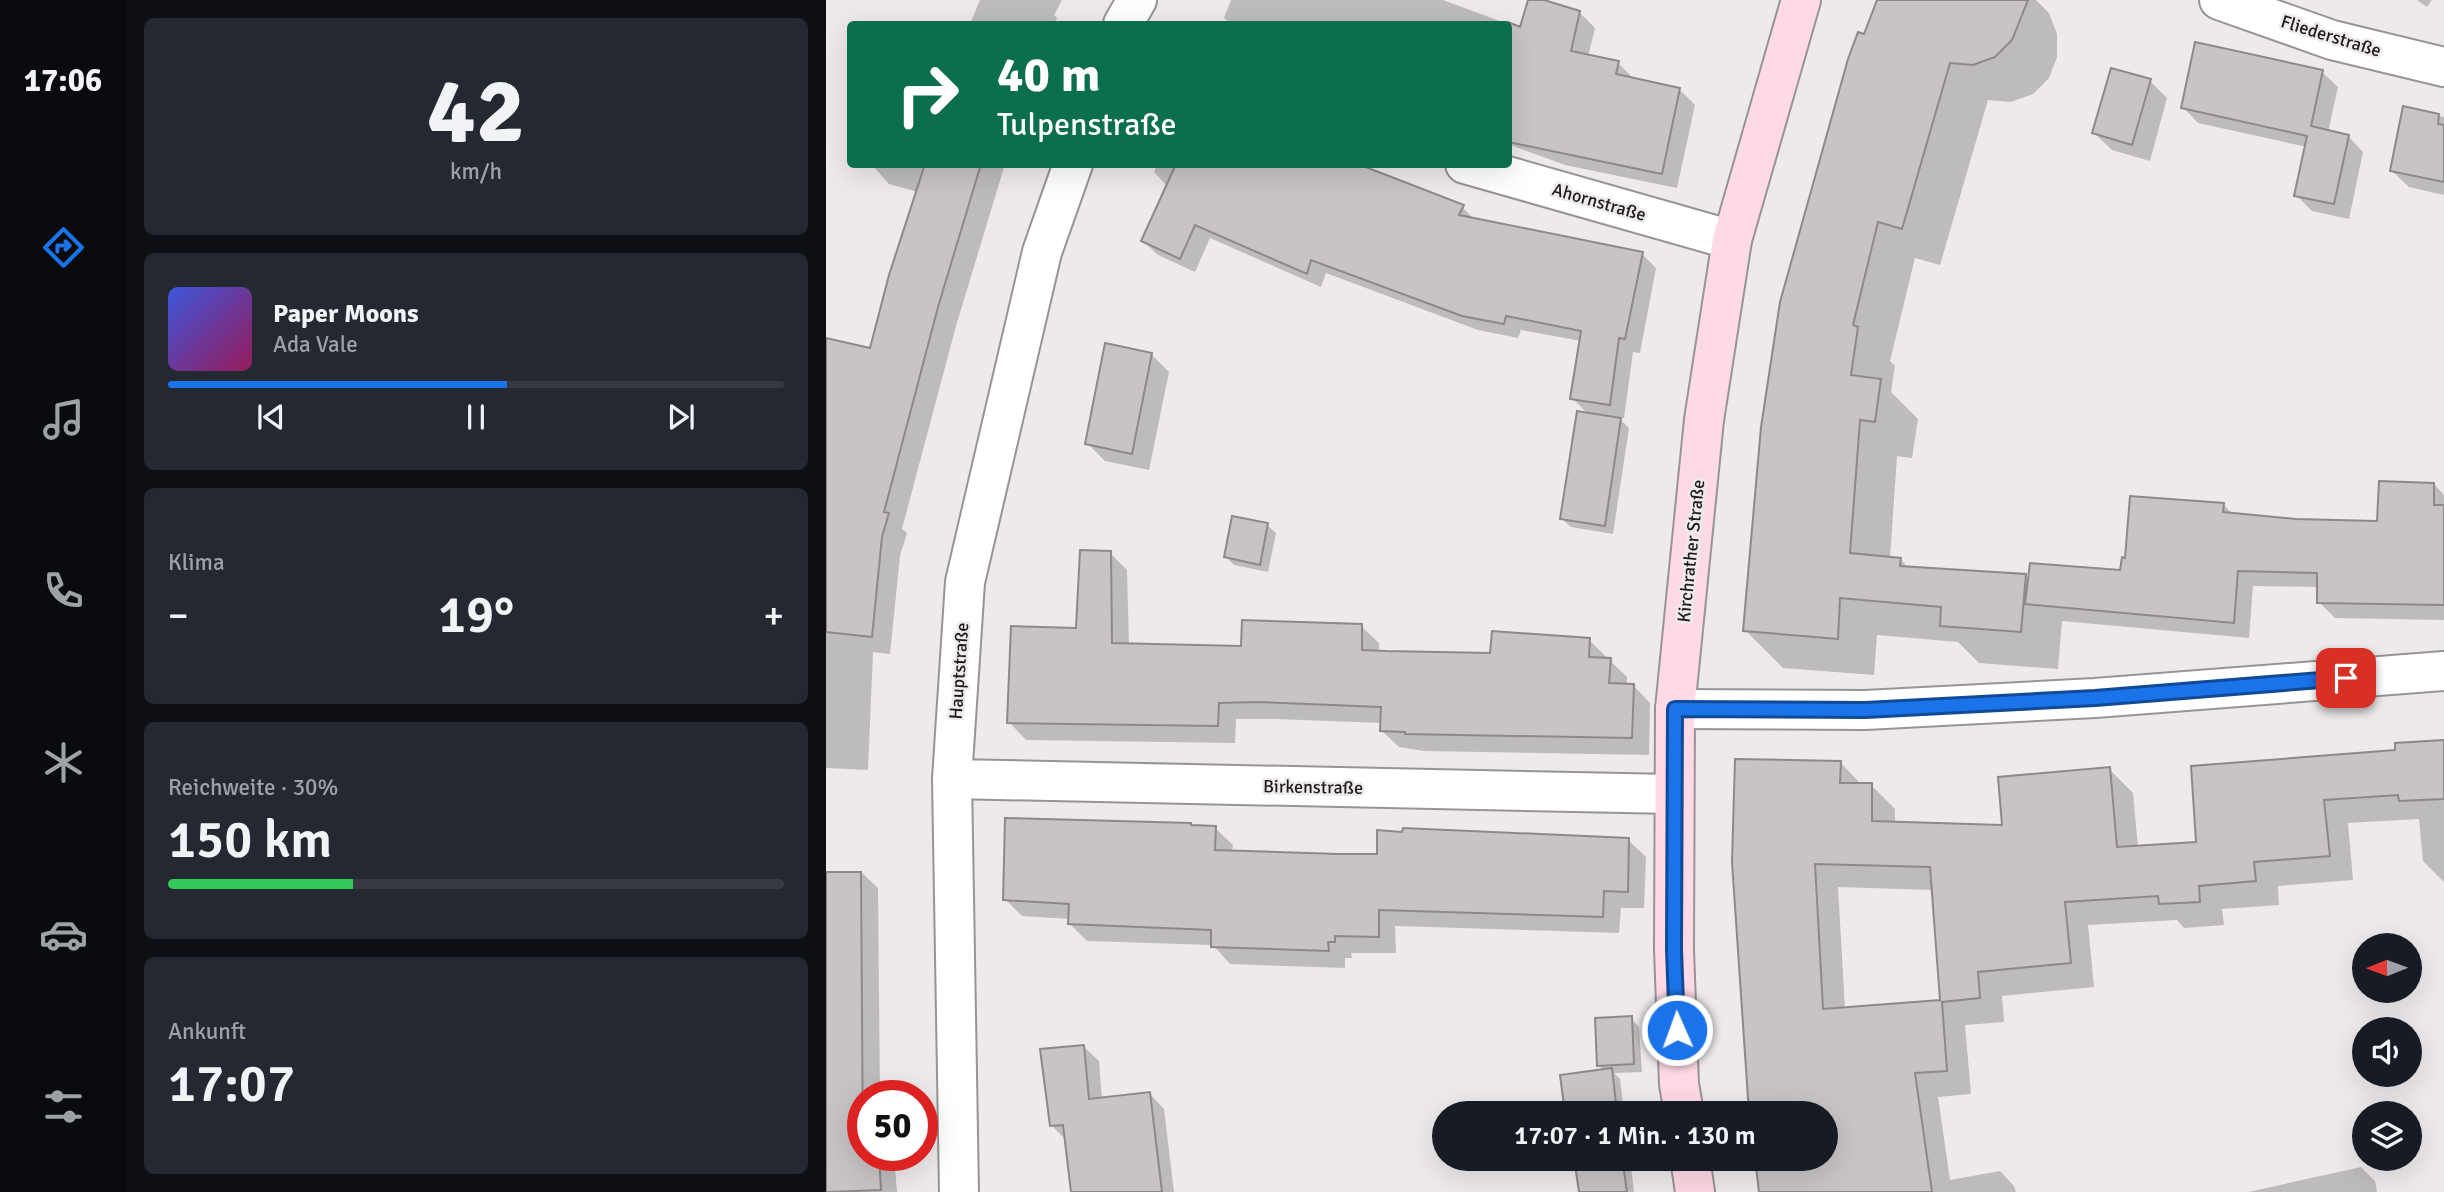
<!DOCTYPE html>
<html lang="de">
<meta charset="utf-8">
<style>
body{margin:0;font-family:Signika,sans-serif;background:#242831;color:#f1f3f6;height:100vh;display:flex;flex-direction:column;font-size:26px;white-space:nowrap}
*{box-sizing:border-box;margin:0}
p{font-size:23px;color:#9ea1a6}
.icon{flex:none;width:38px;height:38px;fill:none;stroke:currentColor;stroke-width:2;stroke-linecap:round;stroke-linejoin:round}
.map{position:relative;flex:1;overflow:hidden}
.drawer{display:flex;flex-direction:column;gap:18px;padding:18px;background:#0d0f14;width:700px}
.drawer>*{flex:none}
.hud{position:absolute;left:21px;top:21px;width:665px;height:147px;border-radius:7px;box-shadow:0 7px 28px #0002;background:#0b6e4f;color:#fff;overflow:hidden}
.needle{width:46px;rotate:269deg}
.fabs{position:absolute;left:1526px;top:933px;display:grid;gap:14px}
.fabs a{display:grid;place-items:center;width:70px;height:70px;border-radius:50%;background:#171b24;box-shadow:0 7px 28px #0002;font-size:35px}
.speed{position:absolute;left:21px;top:1080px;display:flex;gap:14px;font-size:35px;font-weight:700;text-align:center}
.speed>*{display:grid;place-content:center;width:91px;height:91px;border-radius:50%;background:#171b24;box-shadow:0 7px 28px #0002;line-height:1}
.speed .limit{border:10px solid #d22;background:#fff;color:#111}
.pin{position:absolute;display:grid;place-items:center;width:60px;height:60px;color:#fff;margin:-30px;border-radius:14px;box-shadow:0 4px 10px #0006}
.me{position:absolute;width:77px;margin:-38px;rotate:358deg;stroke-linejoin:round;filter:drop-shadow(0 0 5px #0008)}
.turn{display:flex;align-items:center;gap:24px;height:147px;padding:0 35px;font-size:32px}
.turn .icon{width:91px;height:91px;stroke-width:2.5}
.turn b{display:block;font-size:49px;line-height:60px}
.big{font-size:52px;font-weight:600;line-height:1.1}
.drawer .tile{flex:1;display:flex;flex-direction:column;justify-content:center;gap:10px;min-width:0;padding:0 24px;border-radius:10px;background:#242831}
.drawer .dial{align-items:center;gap:0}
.dial b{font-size:91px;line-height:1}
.song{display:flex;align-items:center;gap:21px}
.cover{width:84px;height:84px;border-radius:10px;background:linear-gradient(135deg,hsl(230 70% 55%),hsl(330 70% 35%))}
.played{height:7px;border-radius:4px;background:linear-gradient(90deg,#1a73e8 55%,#363941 55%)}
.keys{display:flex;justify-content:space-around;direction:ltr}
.heat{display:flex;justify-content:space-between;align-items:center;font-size:38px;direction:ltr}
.charge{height:10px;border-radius:5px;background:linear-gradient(90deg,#34c759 30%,#363941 0)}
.trip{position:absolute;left:606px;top:1101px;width:406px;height:70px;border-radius:35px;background:#171b24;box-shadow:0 7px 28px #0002;font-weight:600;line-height:70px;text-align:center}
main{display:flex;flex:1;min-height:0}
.dock{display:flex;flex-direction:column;width:126px;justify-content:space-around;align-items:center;background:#090b0e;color:#9ea1a6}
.dock .icon{width:49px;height:49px}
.dock .current{color:#1a73e8}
.dock b{font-size:32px;color:#f1f3f6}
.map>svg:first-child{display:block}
.shadow{fill:#0003;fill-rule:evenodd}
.building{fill:#c8c3c5;stroke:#8d898a;stroke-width:2;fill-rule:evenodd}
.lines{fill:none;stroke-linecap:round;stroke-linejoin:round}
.street-casing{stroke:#989495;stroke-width:42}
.secondary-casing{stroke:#989495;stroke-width:42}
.street{stroke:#fff;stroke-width:38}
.secondary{stroke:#fed9e6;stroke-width:38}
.route-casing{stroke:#114b97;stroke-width:18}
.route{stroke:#1a73e8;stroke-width:12}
.labels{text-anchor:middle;stroke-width:5;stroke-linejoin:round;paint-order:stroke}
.street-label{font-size:18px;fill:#1c1a1b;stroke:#eeeaeb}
</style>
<main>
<nav class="dock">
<b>17:06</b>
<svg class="icon current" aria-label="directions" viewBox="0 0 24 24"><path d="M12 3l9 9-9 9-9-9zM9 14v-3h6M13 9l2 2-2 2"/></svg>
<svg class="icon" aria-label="music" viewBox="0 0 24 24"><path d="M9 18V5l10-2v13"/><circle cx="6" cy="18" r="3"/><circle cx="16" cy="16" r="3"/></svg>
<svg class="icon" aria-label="phone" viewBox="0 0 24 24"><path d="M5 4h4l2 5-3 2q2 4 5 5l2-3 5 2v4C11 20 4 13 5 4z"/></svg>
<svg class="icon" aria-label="climate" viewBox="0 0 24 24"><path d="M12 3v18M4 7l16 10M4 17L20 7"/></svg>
<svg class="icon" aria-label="car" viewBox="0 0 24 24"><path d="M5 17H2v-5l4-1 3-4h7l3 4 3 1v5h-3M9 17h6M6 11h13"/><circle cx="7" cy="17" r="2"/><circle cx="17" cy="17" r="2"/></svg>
<svg class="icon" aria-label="filters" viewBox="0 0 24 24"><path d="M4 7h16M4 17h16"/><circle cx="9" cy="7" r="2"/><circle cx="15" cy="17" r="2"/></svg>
</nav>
<section class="drawer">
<div class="tile dial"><b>42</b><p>km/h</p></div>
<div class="tile">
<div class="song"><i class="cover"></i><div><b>Paper Moons</b><p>Ada Vale</p></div></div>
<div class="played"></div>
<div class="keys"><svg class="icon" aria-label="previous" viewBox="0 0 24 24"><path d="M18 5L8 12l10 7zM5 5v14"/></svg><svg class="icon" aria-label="pause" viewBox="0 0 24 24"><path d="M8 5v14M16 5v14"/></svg><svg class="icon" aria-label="next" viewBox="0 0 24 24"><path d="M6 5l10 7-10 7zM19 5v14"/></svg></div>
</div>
<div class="tile"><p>Klima</p>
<div class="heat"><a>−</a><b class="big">19°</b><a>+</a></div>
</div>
<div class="tile"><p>Reichweite · 30%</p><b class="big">150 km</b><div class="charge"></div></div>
<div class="tile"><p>Ankunft</p><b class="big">17:07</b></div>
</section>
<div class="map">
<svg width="1618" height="1192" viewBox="0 0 1618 1192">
<rect width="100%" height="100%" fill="#eeeaeb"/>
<path class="shadow" d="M154,0h82l-8,15 3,3 -2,6h-85z
M405,0h212l78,29 9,-29 50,13 15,15 -7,29 30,6 16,16 45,10 16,16 -18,83 -112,-23 -57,-21v-120h-277l-7,-6z
M1052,0h158l13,13 8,21v23l-8,21 -16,16 -22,8 -23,-2 -48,165 -25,-7 -25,103 5,5 -4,26 27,27 -6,39 -15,-2 -7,102 10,1 9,9 116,8 5,5 92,-9 101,-68 10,11 63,6 82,2 56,-39 10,11v125l-109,-2 -16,-16v-15l-66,-1 -4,52 -187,-17 -4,48 -79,-6 -21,-21 -81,-7 -3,40 -91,-7 -38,-38 120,-594z
M1591,0h15l-5,7z
M1496,72l16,15 -10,45 20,4 15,16 -14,67 -37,-8 -16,-16 11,-48 -109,-24 -15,-16z
M1324,81l17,17 -17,63 -38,-11 -18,-17z
M1579,109l39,8v78l-35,-8 -17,-16z
M45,164h134l-49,162 -54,203 5,4 -7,23 -10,98 -17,-2 -5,118 -42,-2v-413l45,-4 47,-159 -29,-8z
M331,164h196l107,41 15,15 167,34 14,14 -16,85 -7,-1 -9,66h-5l10,10 -16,106 -42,-7 -9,-8 26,-105 -16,-16 9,-57 -60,-11 -3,8 -40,-8 -152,-57 -5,14 -111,-49 -15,34 -37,-17 -15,-14 25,-54 -14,-15z
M325,354l18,18 -20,98 -44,-9 -18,-18z
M441,525l9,8 -8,39 -34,-7 -8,-8z
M284,553l17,17 2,75 113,3 119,-22 18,17v10l113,2 97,-15 38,37v8h6l17,18 -1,52 -225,-4 -25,-4 -18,-17 1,-7 -106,-4h-40l-1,24 -209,-3 -17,-18 69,-92z
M1618,741v141l-21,-21 -4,-42 -71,4 5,57 -75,6 1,19 -57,4 2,16 -40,3 -7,-8 -89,5 6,62 -92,9 2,26 -39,3 6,69 -33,3 12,83 50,-9 14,15 2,6h-255l64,-34v-45h-74l90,-350 21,22h9l24,24v15l109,3 105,-58 24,24 5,54 60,-4 199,-91v-7zM1012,887l95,3 8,112 -96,7z
M367,827l22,1 18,17 -1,7 147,4 249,-16 18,17 -2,51h-23l-2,25 -224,-7 1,27h-45l1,5h-7v10l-115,-4 -17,-19 -126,-4 -17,-17v-5l-48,-3 -17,-17z
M0,871h34l18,17 2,208h-17v59h31l3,37h-71z
M805,1018l8,9 3,45 -28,1 6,6 4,34h-57l38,-42 -6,-6z
M257,1046l16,15 3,38 47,-6 15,16 10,83h-101l-7,-52 -15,-15z
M750,1158h54l4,34h-54z
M1535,1167l14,14 2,11h-129z"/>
<path class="building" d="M702,0h16l36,11 -9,40 48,10 -3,13 64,14 -18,86 -154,-32v-120l12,5z
M1051,0h151l-16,40 -17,17 -22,8 -23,-2 -48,166 -24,-7 -25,103 5,2 -7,48 30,4 -6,43 -15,-2 -10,133 51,5 -1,8 126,8 -5,58 -81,-6 1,-19 -101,-9 -2,41 -95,-8 18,-204 19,-125 68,-243 10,-27 6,2z
M1369,42l128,28 -12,56 38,9 -15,69 -40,-8 13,-60 -126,-28z
M1285,68l40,11 -19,66 -40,-12z
M1577,106l36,8 -1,10 6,1v57l-54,-11z
M99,164h56l-43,143 -54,205 5,1 -7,24 -10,100 -46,-5v-294l44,10 19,-73z
M350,164h182l106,41 -5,10 184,37 -18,87 -6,-1 -9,67 -40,-6 11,-68 -75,-15 -2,8 -42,-8 -151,-56 -4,14 -112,-49 -15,34 -39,-18z
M279,343l47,10 -20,101 -47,-10z
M751,411l44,7 -16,108 -45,-7z
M1553,481l55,2v22h10v100l-127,-2v-30l-79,-2 -4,52 -209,-19 5,-41 90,7 2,-13 3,1 5,-62 94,7 -1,9 73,7 81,2z
M406,516l36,7 -8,42 -36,-8z
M254,550l31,1 1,92 129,3 1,-26 120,4v26l24,1 104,2 2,-22 98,7 -1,19 22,1 -2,25 25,1 -2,54 -227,-4v-2l-25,-1 1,-24 -123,-5 -39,1 -1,23 -211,-3 4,-97 65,2z
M1618,740v59l-45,2 -1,-6 -74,5 6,56 -76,6 2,19 -57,5 1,16 -41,2 -1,-8 -93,6 6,61 -93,9 2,26 -38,4 5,69 -32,2 17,119h-173l-4,-34h70v-45h-76l-17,-251 3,-103 106,2 -1,22h32v38l130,4 -4,-48 112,-10 7,80 79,-5 -5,-76 204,-16v-7zM989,864l115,3 10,133 -117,9z
M179,818l186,5v2l25,1 -1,24 123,4h39v-24l25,2 1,-4 226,10 -1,54 -24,-1 -1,26 -224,-7v27l-44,-1v6h-7l1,9 -118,-4v-17l-143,-6 1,-20 -66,-4z
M0,872h35l2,283h16l2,35 -55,2z
M806,1016l2,48 -37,2 -2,-48z
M258,1045l5,54 61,-7 12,100h-91l-8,-67 -13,1 -10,-77z
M786,1068l5,45h-52l-5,-38z
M748,1158h48l5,34h-48z"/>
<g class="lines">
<g class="street-casing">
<path id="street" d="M1393,0l113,40 112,27
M297,24l14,-24
M639,164l267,76
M849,709l190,1 230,-12 349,-27
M126,779l721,15
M133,1192l-7,-413 13,-197 77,-330 31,-88"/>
</g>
<g class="secondary-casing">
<path id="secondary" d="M858,1113l-5,-29 -5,-134 1,-241 29,-289 28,-180 69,-240
M864,1158l5,34"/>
</g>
<use href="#street" class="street"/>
<use href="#secondary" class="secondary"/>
</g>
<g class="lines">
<g class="route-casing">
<path id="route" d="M851,1030l-3,-80 1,-241 190,1 230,-12 251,-20"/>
</g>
<use href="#route" class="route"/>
</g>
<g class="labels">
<g class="street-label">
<text transform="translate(1505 36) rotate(17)" y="6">Fliederstraße</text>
<text transform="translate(773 202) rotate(16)" y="6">Ahornstraße</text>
<text transform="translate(865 551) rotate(-84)" y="6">Kirchrather Straße</text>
<text transform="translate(133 671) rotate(-86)" y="6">Hauptstraße</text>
<text transform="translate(487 787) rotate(1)" y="6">Birkenstraße</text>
</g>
</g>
</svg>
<div class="fabs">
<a><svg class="needle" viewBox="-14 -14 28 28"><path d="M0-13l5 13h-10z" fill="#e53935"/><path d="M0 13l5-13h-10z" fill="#9ea1a6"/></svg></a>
<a><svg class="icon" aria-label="sound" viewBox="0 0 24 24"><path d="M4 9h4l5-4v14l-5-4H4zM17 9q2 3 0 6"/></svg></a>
<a><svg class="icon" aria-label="layers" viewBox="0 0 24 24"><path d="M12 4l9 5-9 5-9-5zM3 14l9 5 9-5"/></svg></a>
</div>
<div class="speed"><div class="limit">50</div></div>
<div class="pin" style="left:1520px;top:678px;background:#d93025"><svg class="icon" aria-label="arrive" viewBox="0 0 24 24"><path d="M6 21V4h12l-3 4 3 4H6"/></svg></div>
<svg class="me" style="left:851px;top:1030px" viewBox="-20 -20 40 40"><circle r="17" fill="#1a73e8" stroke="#fff" stroke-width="3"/><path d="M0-11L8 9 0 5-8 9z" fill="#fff"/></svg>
<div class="trip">17:07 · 1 Min. · 130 m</div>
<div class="hud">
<div class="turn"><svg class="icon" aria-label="right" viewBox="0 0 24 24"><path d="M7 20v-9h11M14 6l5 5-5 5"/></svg><div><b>40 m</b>Tulpenstraße</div></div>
</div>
</div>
</main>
